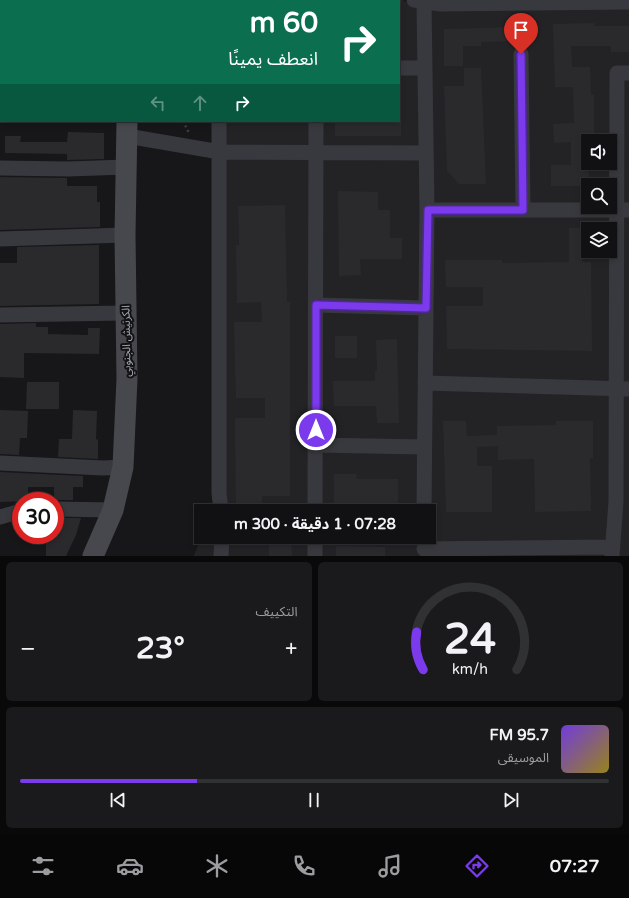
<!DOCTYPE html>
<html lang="ar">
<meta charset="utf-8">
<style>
body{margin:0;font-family:"Varela Round","Noto Sans Arabic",sans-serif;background:#1a1a1c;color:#f1f3f6;direction:rtl;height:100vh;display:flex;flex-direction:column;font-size:15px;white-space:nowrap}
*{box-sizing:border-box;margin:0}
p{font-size:13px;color:#9c9da0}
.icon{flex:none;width:22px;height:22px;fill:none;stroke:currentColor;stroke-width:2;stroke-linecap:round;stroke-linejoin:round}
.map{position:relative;height:556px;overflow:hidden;direction:ltr}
.details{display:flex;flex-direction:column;gap:6px;padding:6px;background:#09090a;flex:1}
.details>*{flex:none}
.hud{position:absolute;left:0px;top:0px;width:400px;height:122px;box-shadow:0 2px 6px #0003,0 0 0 1px #303133;direction:rtl;background:#0b6e4f;color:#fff;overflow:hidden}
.controls{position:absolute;left:581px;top:134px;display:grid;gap:8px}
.controls a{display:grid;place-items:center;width:36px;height:36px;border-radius:0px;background:#111113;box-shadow:0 2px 6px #0003,0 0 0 1px #303133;font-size:20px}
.speed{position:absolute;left:12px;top:492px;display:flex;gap:8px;font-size:20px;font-weight:700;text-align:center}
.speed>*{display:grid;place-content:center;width:52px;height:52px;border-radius:50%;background:#111113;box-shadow:0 2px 6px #0003,0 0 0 1px #303133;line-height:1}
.speed .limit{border:6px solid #d22;background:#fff;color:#111}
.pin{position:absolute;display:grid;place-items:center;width:34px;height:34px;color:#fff;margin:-41px -17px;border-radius:50% 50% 50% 0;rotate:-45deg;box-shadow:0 0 4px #0007}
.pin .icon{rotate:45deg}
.me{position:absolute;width:44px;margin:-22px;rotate:0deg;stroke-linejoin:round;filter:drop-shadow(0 0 3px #0008)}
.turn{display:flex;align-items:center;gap:14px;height:84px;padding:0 16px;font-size:18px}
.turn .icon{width:52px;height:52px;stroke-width:2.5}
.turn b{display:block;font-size:28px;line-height:34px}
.lanes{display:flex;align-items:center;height:38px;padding:0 16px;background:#0003;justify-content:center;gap:20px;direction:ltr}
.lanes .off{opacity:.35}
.big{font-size:30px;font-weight:700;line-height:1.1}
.details .card{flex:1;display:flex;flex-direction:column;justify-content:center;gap:6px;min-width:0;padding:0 14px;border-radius:6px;background:#1a1a1c}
.details .dial{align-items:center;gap:0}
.dial svg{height:104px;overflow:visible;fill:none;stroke:#303133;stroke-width:7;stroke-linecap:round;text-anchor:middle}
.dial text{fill:#f1f3f6;stroke:none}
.song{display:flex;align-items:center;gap:12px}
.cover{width:48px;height:48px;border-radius:6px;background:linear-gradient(135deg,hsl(260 70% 55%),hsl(50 70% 35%))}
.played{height:4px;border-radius:2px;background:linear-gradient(90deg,#7c3aed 30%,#303133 30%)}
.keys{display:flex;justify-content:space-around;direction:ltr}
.heat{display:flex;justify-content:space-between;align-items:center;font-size:22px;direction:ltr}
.details .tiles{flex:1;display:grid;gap:6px;grid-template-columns:1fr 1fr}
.card:last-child{grid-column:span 2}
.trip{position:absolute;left:194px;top:504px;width:242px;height:40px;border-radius:0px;background:#111113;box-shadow:0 2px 6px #0003,0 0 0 1px #303133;font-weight:700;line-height:40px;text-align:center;direction:rtl}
.tabs{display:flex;height:64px;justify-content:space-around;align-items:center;background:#070708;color:#9c9da0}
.tabs .icon{width:28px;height:28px}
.tabs .on{color:#7c3aed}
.tabs b{font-size:18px;color:#f1f3f6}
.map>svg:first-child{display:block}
.built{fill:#232326;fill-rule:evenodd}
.building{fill:#2a2a2d}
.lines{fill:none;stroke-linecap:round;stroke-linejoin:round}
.path{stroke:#3e4045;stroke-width:2.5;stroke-dasharray:2 3;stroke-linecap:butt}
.minor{stroke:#38393e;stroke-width:15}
.secondary{stroke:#46484e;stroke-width:21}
.route-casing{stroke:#51269a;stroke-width:10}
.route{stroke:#7c3aed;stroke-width:7}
.labels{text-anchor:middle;stroke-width:4;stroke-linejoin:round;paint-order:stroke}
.street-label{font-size:11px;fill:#a9adb8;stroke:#121214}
</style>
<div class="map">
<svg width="629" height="556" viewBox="0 0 629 556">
<rect width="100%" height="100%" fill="#171719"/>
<path class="built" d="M211,0h192l11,7 215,-3v552h-435l7,-19h228v-26h-217l7,-18 -6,-372h186v-120zM588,141h22v22h-22zM588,185h22v22h-22zM588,229h22v22h-22z"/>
<path class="building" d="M594,23v3h35v26h-18v-6h-40l1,21h18l1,28h3v46h-6l1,35 -5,10h-33v-21h20v-23l-17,1 -1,-19 21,-1 -1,-36h-18l-2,-63z
M525,27v14l-44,1v4h-18v20h-19v-37z
M464,68h17l5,116h-27l-12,-13 -3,-85h20z
M335,121h66v15h-66z
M68,132l36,1v26l-37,1v-6l-62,-1v-17h16l-1,6h47z
M0,177l67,1v8h30v16h3v25l-100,3z
M338,191l40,1v18h12v28h12v21h-42l1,16 -22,1z
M285,205l2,97h3v194h-28v15h-26l-1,-93h30v-20h-29l-2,-76h28l-1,-20 -24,1 -1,-58h3l-1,-39z
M569,228h12l1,34h9l1,89 -145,-2 -1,-43h37v-19h-37l-1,-27h57v3l67,-1z
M99,245v59l-99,2v-43h17v-16z
M36,323v4h12v7l40,1v-7h12l-1,26 -75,-1v25l-24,-1v-53z
M335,336h22v22h-22z
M397,339l2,84h-22l-1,-17h-42l-1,-25h42v-10h2l-1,-31z
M27,382h32v27h-33z
M0,410l28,1 -1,27h-7l-1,17 -19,-1z
M73,410l24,1 -1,28 2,1v19l-40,-2 1,-18h13z
M443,421h23l1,15 30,-1v-9l59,-1v-4h37v37h-3l1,53 -56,1 -1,-53 -36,1v-14l-21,1v19h15v46h-46z
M0,472l83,4v11h-10v13h-19v-13h-26v14l-28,1z
M334,474h22l1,5h41v32h-64z
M55,518h26l-5,17 -10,21h-20v-21h9z
M291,537l1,19h-23v-18z
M336,546l49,1v9h-49z"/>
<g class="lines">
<path class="path" d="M17,0l1,1
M0,25h1
M0,59l1,-1
M0,63l1,1
M0,90h1
M183,121l6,12"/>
<path class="minor" d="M219,0v1
M315,0v1
M414,0l27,4 188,-2
M424,2l3,208 -3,301
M521,54l2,156
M399,68h26
M219,121v372l2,18
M127,136l93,16 206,1
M0,168l68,1 58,-2
M427,210h202
M0,239l125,-4
M316,305l110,3
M0,315l125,-2
M425,383l204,6
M316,445l108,2
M0,463l103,5 20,-1
M55,509l58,1
M315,511l1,-390
M0,517l21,-6
M424,549l189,-2
M221,556l1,-19
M315,556v-19
M612,556l4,-55 1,-428h12"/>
<path class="secondary" d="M126,0v1
M93,556l20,-46 10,-43 4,-88 -2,-144 2,-114"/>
</g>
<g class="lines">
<g class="route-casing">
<path id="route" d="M316,430v-125l110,3 2,-98h95l-2,-156"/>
</g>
<use href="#route" class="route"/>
</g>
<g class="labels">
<g class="street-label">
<text transform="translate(126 341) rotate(-91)" y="4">الكرنيش الجنوبي</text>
</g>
</g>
</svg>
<div class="controls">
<a><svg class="icon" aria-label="sound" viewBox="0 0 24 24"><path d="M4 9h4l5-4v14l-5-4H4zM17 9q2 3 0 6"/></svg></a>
<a><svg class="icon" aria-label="search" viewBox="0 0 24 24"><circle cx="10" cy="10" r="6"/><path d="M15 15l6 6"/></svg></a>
<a><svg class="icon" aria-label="layers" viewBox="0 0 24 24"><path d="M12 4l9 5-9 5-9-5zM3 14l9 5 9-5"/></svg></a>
</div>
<div class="speed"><div class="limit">30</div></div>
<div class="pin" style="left:521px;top:54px;background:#d93025"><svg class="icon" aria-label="arrive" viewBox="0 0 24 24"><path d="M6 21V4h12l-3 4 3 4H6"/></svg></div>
<svg class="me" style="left:316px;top:430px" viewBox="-20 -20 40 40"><circle r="17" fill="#7c3aed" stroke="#fff" stroke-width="3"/><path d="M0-11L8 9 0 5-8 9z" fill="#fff"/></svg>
<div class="trip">07:28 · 1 دقيقة · 300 m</div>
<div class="hud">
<div class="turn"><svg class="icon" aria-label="right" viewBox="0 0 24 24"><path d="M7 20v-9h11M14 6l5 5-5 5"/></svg><div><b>60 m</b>انعطف يمينًا</div></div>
<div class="lanes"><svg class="icon off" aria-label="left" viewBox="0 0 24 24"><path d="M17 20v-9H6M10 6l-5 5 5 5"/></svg><svg class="icon off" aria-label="ahead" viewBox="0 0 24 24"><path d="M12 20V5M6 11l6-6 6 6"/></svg><svg class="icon" aria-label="right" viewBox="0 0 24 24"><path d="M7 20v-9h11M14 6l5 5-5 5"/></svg></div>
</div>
</div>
<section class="details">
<div class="tiles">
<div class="card dial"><svg viewBox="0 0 100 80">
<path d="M14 69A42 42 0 1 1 86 69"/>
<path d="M14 69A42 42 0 0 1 9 40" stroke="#7c3aed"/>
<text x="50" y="56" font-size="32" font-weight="700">24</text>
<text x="50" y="72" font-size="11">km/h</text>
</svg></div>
<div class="card"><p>التكييف</p>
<div class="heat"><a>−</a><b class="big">23°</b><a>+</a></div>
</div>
<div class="card">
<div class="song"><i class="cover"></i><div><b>95.7 FM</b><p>الموسيقى</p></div></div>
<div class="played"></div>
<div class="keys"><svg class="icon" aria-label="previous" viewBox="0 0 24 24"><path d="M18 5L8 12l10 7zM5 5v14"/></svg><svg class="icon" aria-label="pause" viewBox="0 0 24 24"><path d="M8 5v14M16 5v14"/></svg><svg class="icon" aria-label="next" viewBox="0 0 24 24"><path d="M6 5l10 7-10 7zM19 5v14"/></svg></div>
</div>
</div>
</section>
<nav class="tabs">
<b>07:27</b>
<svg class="icon on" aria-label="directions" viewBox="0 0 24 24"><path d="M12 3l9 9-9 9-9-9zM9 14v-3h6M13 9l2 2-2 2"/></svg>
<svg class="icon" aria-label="music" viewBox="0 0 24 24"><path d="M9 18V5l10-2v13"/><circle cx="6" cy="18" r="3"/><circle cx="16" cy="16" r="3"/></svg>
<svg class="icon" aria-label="phone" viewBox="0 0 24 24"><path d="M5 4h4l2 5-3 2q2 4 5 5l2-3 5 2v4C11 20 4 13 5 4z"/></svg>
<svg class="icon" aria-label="climate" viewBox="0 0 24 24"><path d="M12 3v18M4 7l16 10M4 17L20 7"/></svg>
<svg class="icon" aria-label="car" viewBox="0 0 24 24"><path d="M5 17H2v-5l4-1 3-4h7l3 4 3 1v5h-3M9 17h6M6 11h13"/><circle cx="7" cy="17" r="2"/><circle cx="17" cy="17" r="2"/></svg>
<svg class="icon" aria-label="filters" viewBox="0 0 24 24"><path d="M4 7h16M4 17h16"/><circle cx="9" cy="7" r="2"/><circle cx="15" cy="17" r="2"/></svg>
</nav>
